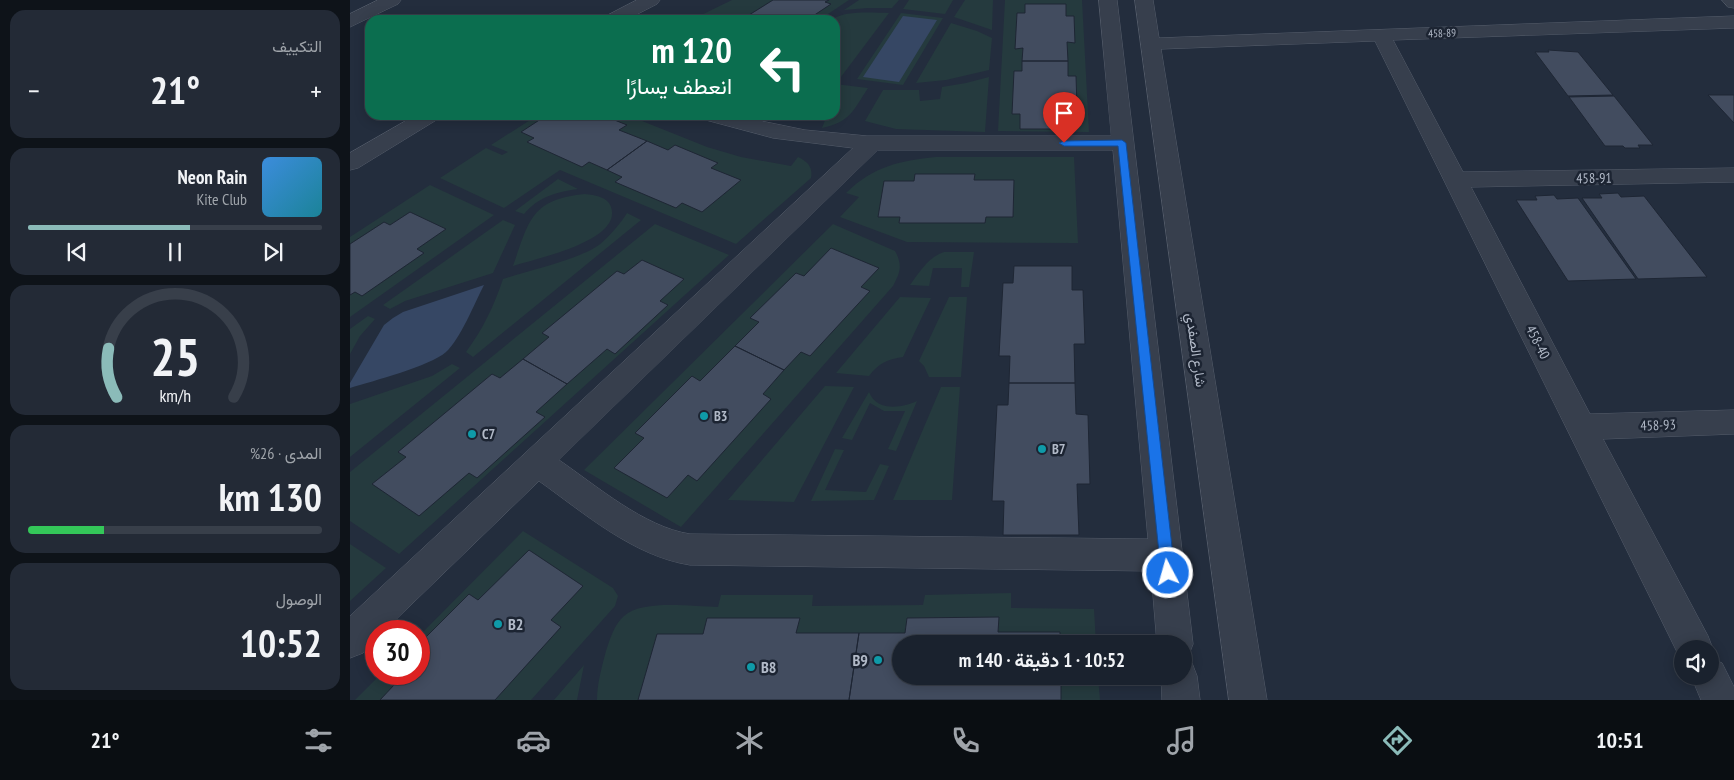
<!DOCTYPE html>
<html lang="ar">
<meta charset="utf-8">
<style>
body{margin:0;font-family:"PT Sans Narrow",Vazirmatn,sans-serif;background:#232a36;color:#f1f3f6;direction:rtl;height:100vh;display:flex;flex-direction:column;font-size:19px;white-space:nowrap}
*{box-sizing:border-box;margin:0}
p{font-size:16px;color:#9fa4aa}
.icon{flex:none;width:28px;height:28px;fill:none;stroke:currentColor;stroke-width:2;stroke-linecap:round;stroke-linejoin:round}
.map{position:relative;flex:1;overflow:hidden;direction:ltr}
.sheet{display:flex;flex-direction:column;gap:10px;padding:10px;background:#0e1319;width:350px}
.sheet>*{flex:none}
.hud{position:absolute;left:15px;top:15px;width:475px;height:105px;border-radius:15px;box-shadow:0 2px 12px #0003,0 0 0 1px #383f4a;direction:rtl;background:#0b6e4f;color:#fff;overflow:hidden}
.buttons{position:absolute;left:1324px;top:640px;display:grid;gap:10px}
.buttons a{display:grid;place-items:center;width:45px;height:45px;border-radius:50%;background:#1a222e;box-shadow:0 2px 12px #0003,0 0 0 1px #383f4a;font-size:25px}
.speed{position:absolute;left:15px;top:620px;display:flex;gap:10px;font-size:25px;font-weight:700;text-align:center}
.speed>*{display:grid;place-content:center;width:65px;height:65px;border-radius:50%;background:#1a222e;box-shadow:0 2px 12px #0003,0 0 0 1px #383f4a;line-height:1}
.speed .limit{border:8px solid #d22;background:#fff;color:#111}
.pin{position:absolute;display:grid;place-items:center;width:42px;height:42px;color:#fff;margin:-51px -21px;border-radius:50% 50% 50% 0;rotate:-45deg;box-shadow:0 0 5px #0007}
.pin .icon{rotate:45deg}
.me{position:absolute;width:55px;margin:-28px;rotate:354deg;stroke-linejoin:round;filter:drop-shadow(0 0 4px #0008)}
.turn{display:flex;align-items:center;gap:18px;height:105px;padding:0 25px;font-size:22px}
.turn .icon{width:65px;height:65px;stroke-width:2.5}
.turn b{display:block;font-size:35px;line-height:42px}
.big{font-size:38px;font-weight:700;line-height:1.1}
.sheet .tile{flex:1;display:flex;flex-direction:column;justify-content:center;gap:8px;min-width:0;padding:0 18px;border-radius:15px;background:#232a36}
.sheet .dial{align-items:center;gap:0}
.dial svg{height:130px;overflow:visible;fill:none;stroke:#383f4a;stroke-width:7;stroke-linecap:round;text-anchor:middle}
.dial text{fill:#f1f3f6;stroke:none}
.song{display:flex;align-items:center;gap:15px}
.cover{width:60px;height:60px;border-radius:8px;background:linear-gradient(135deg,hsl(210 70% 55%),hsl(190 70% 35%))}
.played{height:5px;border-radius:2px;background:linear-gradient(90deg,#8bbbb9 55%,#383f4a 55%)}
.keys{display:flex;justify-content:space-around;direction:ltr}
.heat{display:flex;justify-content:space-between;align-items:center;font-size:28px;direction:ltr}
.charge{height:8px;border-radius:4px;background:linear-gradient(90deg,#34c759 26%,#383f4a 0)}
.trip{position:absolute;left:542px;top:635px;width:300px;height:50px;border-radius:25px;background:#1a222e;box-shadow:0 2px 12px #0003,0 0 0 1px #383f4a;font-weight:700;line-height:50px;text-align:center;direction:rtl}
.tab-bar{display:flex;height:80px;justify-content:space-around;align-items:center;background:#0a0e12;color:#9fa4aa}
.tab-bar .icon{width:35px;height:35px}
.tab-bar .current{color:#8bbbb9}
.tab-bar b{font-size:22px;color:#f1f3f6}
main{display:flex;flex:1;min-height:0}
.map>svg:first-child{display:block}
.green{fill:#253a3e}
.water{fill:#364764}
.building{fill:#424c5f;stroke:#1e2634}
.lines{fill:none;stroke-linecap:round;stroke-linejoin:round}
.minor-casing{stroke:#555d6b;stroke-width:1}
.minor{fill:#373f4d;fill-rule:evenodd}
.route{fill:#1a73e8;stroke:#114b97}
.culture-dot{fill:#0f9aa8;stroke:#1c2432;stroke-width:2}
.labels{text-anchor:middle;stroke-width:5;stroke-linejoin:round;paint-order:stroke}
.far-street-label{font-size:11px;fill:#b2bac8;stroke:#1c2432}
.street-label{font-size:14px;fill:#b2bac8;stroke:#1c2432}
.poi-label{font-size:14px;font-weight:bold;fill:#b2bac8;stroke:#1c2432;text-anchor:start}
.near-poi-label{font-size:16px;font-weight:bold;fill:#b2bac8;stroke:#1c2432;text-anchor:start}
</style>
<main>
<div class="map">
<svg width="1384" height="700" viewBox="0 0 1384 700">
<rect width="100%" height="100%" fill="#232d3d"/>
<path class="green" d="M382,0h117l-30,20h-128z
M509,0h40l-7,8h-24l-24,2z
M559,0h44l-8,14 -42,-5z
M615,0h28l-1,30 -38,-13z
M655,0h77l7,132 -91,-1z
M539,13l-48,64 -6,-1v-56h-4c15,-10 41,-7 58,-7z
M551,13l42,5 -40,67 -46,-6z
M601,23l26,8 15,7 -3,32 -43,10 -30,3z
M639,77l-4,55 -89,-3 -31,-8 18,-31h36l1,11 20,-2 2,-12 24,-4z
M485,84l33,4c-15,23 -18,34 -46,40l4,-10 -26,-3h35z
M188,115h89l80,32 34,10 50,9 7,-9c10,5 15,10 13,21l-75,66 -176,-74 -56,38 -64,-30 46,-30 16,7 6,-3 -17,-7z
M586,157h138l4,86 -171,-1 -67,-25 19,-20 -13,-4c28,-27 53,-32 90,-36z
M208,179l20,10c-22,3 -40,8 -54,25l-9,-3z
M80,185l64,30 -144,102v-80z
M235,194c10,1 23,3 26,13 12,34 -77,52 -98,59 16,-45 18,-67 72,-72z
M277,213l14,7 -168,137 -7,-5c17,-23 28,-46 37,-73 24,-8 77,-20 96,-34 11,-9 21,-21 28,-32z
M153,220l12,5 -22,48 -88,28 -15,8 -7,-4z
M305,224l74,31 -330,299 -49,-33v-49z
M483,224l62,27c8,14 5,22 -2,35l-212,241 -97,-57z
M594,252h30l-5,35h-8l1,-19h-29l-4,18 -19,-1c9,-12 18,-28 34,-33z
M550,297l31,1 -28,59c-16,2 -25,7 -34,19l-33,-3z
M599,297h18l-6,80h-32l-5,-11 -5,-5z
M18,316l7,3 -15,17 -10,18v-25z
M102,364l8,4 -110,89v-53l82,-28z
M475,386l29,1 -60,115 -66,-2z
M591,387h19l-8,113h-59z
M519,392c8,20 33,16 48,9l-21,50 -8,-2 17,-38h-21l-14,-8 -18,37 -10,-2z
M485,449l9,1 -19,40 41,2 14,-28 9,2 -15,34 -63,1z
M173,531l90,57 5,8 -3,10 -84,94h-176l26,-26h38v-38z
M0,544l36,24 -36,33z
M661,593v15l83,1 2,35h-195v32h197l2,24h-503c0,-16 5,-34 9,-49 4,-12 8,-26 18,-35 19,-17 69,-9 94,-9l3,-12h92l-1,11 111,-1 2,-10z
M234,665l-7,35h-23z"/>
<path class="water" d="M553,16l34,4 -38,62 -36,-5z
M134,285c-9,17 -24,55 -38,67 -16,14 -73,29 -96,36v-5l34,-58 9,-7 10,-6z"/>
<path class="building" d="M423,0h56l-4,2 6,2 -24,16h-59l6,-3 -5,-2z
M675,4h41v12h8l1,27 -8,-1 1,19h-46l1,-13 -8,1 2,-36h8z
M1198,50l30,2 35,43 -45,1 -33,-44h14z
M672,61h46v15h8l1,31h-8l1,22h-50v-15h-8l2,-43h8z
M1358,95h26v28z
M1264,96l39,49h-15l2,3h-15l-2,-2h-18l-36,-49z
M197,115h55l25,10 -8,5 28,11 -40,29 -18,-8 -7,5 -55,-25 7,-4 -13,-6z
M297,141l21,9 7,-5 43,18 -7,5 30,12 -39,32 -20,-9 -6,5 -61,-26 7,-5 -15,-7z
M565,174h60l-1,6h40l-1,37h-27l-1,6h-86l1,-6h-22l6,-36h30z
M1268,193l3,4 23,-1 63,81 -69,2 -56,-81h20l-3,-4z
M1204,195l3,4 21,-1 58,81 -68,2 -52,-81h21l-2,-4z
M60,212l36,17 -29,20 7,4 -62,43 -7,-4 -5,3v-51l34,-22 6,3z
M481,248l48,20 -18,19 9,4 -60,65 -9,-4 -17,18 -49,-24 24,-24 -9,-4 46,-45 8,3z
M292,260l42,19 -24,22 8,4 -53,49 -8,-5 -40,35 -44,-25 26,-22 -7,-4 75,-62 7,3z
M664,266h58v24h11l2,54h-11l1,39h-66l1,-27h-11l4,-73h10z
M385,346l49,24 -21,24 8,5 -74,82 -9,-6 -21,23 -53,-30 30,-30 -9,-5 57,-57 8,5z
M173,359l44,25 -31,28 9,5 -68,61 -8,-5 -50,43 -47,-32 34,-27 -8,-5 94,-78 8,4z
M659,383h66l1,31 12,1 2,69h-13l2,51h-76l1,-34h-12l5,-96h11z
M179,550l54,36 -32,34 10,7 -66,73h-115l14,-15 -10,-7 5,-4h30v-30l50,-50 9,6z
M649,617l-1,15h62v12h-159v32h160v24h-212l10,-67h46l2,-15z
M357,618h93l-4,15h63l-10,67h-211l19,-66h46z"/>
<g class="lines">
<g class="minor-casing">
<path id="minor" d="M28,0h23l-3,4 -48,23v-13z
M287,0h23l-3,4 -31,16h-23l3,-4z
M749,0h18l76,644 -5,13 -4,1v-14h-27l-6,-73 -461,-6c-57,-9 -106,-52 -151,-84l-155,150h-8v8l-13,14 -13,5v-42l503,-468 -80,-10 -71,-19 -3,-4h33l73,15 62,6h244zM528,150h235l35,389 -458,-5c-46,-7 -93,-48 -131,-74z
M785,0h18l6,38 575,-22v12l-341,12 70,132 271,-4v14l-263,5 119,227 144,-4v24l-131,5 105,197 5,13 -3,7v-7h-28v13l-307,-621 -214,8 106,651h-38z
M1372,0h12v8l-6,-1z
M66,115h25l-3,4 -80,49 -8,2v-17z
M1360,658l12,5 12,24v13h-33l-10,-24h19z
M834,660l8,3 5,13 3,24h-38l-1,-24h23z"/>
</g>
<use href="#minor" class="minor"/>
</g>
<path class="route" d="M772,140l4,3 49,430 -2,5 -5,2 -5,-2 -2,-5 -43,-427h-54l-5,-3 5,-2z"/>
<g class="culture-dot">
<circle cx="354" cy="416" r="5"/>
<circle cx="122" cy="434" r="5"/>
<circle cx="692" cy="449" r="5"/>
<circle cx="148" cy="624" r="5"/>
<circle cx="528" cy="660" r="5"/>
<circle cx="401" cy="667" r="5"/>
</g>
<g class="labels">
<g class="far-street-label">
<text transform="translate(1092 33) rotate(-2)" y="4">458-89</text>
</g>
<g class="street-label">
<text transform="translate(1244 178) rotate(-1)" y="5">458-91</text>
<text transform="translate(1188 342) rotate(63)" y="5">458-40</text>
<text transform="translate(846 350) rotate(82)" y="5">شارع الصفدي</text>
<text transform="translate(1308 425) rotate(-2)" y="5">458-93</text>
</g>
<g class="poi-label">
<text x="364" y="421">B3</text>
<text x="132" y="439">C7</text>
<text x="702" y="454">B7</text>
</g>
<g class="near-poi-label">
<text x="158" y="630">B2</text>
<text x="518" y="666" text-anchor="end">B9</text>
<text x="411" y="673">B8</text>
</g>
</g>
</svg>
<div class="buttons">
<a><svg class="icon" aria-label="sound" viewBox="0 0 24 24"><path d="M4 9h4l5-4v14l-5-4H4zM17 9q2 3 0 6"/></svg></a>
</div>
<div class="speed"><div class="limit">30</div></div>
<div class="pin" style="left:714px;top:143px;background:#d93025"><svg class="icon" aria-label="arrive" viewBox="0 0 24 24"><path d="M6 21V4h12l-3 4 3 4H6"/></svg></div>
<svg class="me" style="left:818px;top:573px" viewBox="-20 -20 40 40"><circle r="17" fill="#1a73e8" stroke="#fff" stroke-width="3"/><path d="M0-11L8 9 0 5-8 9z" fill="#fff"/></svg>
<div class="trip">10:52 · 1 دقيقة · 140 m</div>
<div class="hud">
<div class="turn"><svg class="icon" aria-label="left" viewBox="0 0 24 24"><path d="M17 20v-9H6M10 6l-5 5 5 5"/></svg><div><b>120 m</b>انعطف يسارًا</div></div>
</div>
</div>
<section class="sheet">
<div class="tile"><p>التكييف</p>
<div class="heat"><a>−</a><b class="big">21°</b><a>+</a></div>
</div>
<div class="tile">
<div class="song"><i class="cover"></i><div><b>Neon Rain</b><p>Kite Club</p></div></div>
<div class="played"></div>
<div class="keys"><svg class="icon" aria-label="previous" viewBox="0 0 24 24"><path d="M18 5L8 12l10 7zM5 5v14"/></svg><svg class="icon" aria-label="pause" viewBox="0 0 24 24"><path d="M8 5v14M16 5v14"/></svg><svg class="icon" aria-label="next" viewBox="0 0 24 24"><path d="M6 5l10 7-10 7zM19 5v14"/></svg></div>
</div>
<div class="tile dial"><svg viewBox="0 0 100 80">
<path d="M14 69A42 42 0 1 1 86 69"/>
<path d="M14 69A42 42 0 0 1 9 39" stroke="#8bbbb9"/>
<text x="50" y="56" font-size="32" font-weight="700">25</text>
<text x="50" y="72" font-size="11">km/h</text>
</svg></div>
<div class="tile"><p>المدى · 26%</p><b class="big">130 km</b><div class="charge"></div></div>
<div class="tile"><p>الوصول</p><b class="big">10:52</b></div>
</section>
</main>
<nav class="tab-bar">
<b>10:51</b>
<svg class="icon current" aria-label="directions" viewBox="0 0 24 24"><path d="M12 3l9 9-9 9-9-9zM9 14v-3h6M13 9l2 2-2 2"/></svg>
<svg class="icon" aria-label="music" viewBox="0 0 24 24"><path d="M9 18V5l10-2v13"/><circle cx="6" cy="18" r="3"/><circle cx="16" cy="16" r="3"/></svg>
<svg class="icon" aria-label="phone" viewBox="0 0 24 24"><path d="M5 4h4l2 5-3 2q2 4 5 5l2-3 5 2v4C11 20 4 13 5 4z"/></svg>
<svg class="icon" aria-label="climate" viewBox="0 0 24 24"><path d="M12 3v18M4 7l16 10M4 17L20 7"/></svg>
<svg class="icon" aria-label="car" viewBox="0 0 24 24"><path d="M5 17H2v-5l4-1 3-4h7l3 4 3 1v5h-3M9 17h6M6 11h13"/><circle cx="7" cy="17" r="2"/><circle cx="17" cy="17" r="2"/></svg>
<svg class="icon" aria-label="filters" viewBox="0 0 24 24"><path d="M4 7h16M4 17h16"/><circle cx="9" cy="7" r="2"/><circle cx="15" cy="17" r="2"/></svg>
<b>21°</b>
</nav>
